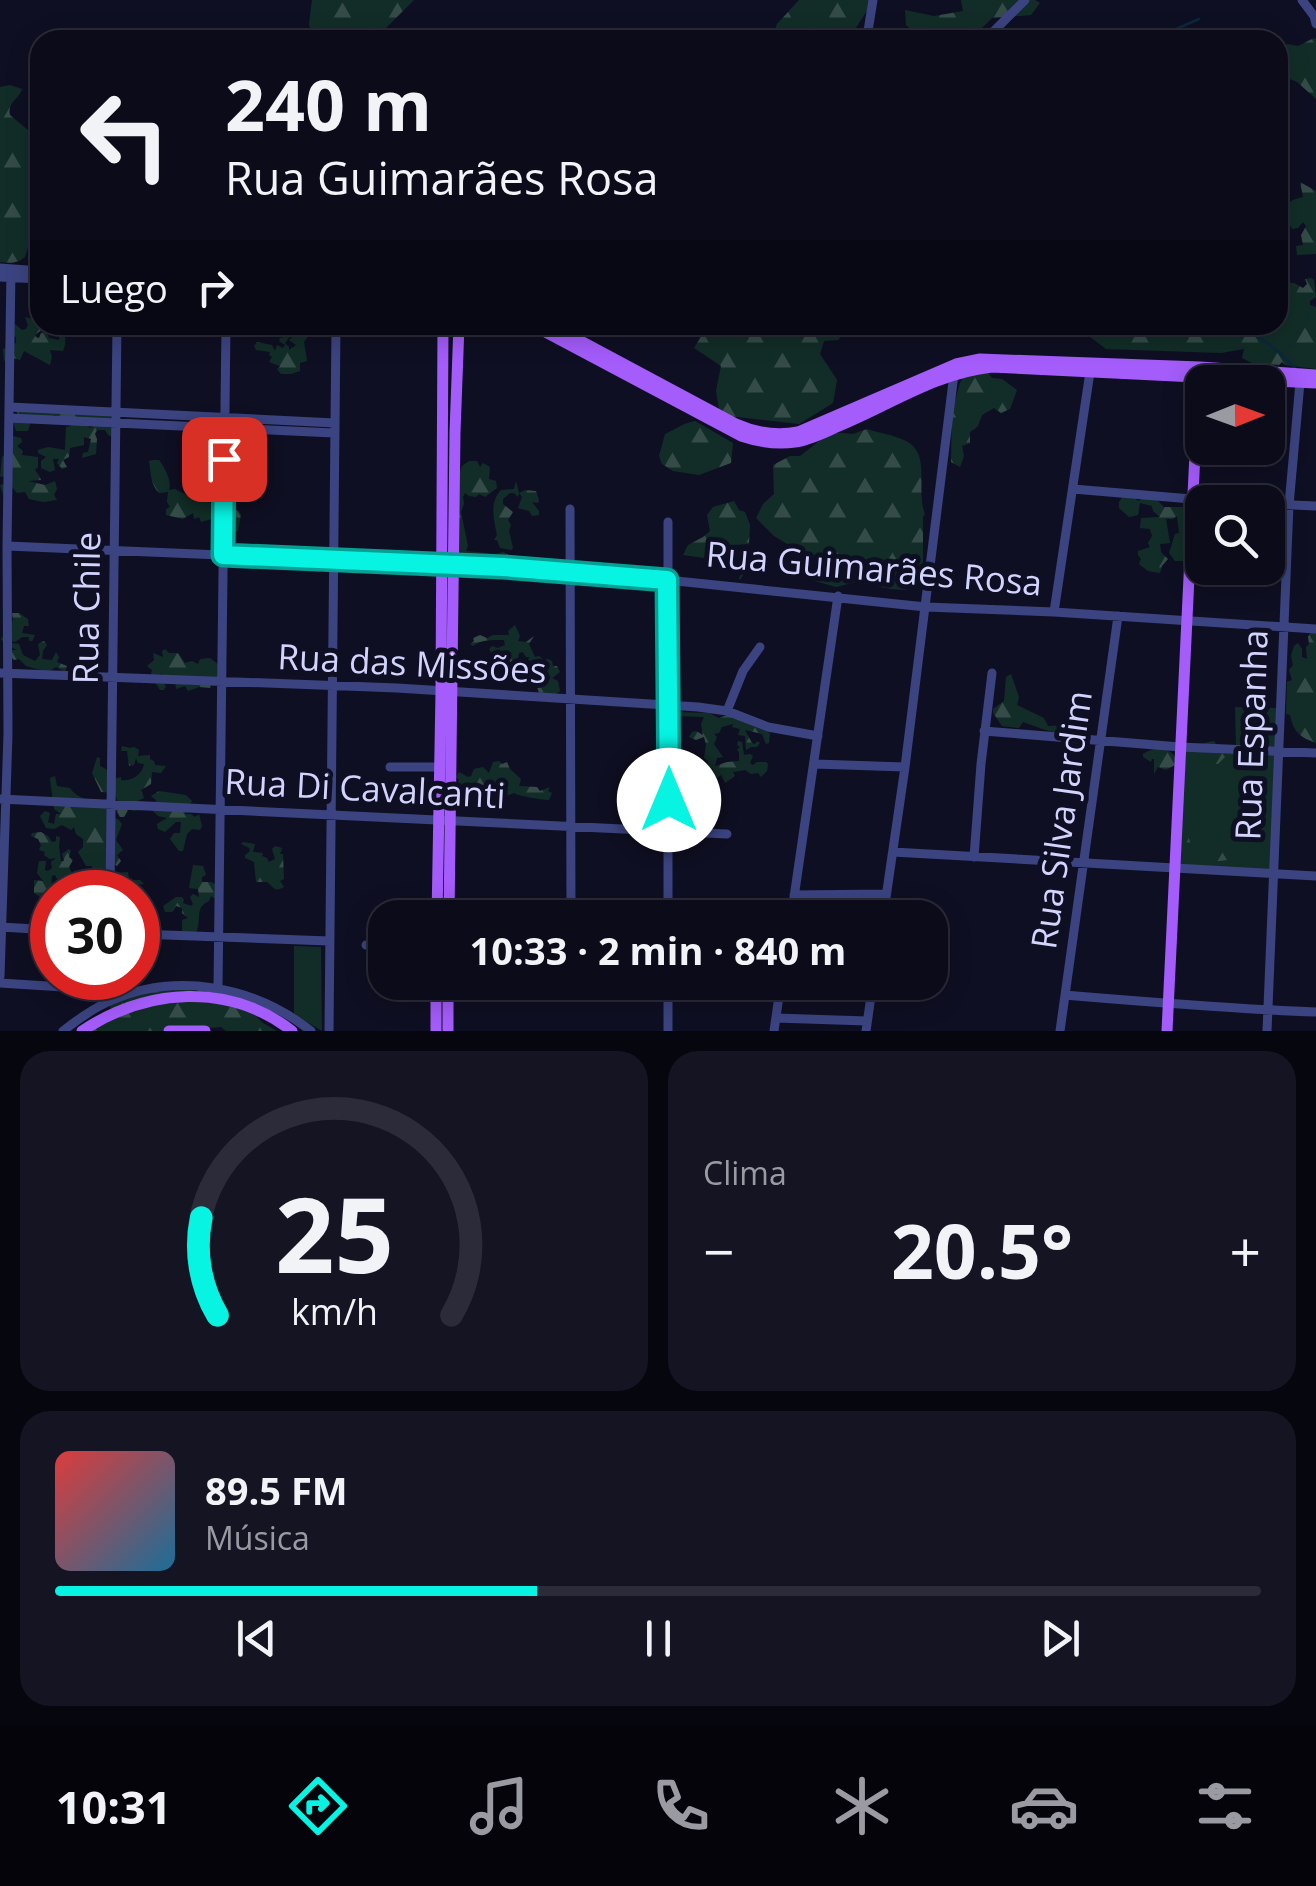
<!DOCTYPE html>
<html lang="es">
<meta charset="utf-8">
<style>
body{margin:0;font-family:"Open Sans",sans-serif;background:#141423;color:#f1f3f6;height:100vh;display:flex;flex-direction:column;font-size:38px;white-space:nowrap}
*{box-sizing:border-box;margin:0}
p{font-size:32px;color:#9a9ba2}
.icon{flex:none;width:55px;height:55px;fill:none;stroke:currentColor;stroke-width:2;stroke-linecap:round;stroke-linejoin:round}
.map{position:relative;height:1031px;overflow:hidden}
.panel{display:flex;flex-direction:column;gap:20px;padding:20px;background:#06060e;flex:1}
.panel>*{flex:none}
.guide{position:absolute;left:30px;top:30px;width:1258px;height:305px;border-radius:30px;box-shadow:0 5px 25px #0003,0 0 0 2px #2b2b39;background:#0b0b1a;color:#f1f3f6;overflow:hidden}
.needle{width:65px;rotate:89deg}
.buttons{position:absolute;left:1185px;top:365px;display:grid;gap:20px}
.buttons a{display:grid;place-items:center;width:100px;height:100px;border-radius:20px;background:#0b0b1a;box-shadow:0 5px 25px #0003,0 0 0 2px #2b2b39;font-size:50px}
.speed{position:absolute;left:30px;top:870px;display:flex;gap:20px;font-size:50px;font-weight:700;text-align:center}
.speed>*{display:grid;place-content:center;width:130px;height:130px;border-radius:50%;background:#0b0b1a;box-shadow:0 5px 25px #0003,0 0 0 2px #2b2b39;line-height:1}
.speed .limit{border:15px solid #d22;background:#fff;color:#111}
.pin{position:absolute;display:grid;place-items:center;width:85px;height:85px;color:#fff;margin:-42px;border-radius:20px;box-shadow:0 5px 15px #0006}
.me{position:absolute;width:110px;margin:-55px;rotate:0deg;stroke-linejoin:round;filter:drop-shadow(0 0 8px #0008)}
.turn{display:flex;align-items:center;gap:35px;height:210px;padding:0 30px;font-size:45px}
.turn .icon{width:130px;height:130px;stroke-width:2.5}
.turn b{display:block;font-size:70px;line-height:85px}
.then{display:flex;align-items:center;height:95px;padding:0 30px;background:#0003;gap:20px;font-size:38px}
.big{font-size:75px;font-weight:700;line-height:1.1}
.panel .card{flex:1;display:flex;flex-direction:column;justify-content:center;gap:15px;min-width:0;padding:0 35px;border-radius:30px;background:#141423}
.panel .dial{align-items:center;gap:0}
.dial svg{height:260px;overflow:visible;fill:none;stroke:#2b2b39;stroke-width:7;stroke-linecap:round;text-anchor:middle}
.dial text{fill:#f1f3f6;stroke:none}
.song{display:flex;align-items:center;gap:30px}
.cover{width:120px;height:120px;border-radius:15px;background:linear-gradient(135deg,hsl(0 70% 55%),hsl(200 70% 35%))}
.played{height:10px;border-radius:5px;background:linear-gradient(90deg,#07f4e3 40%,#2b2b39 40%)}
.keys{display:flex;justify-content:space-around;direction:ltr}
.heat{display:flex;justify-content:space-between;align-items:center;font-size:55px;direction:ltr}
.panel .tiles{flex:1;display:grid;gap:20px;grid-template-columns:1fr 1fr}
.card:last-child{grid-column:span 2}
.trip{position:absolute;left:368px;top:900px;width:580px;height:100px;border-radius:30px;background:#0b0b1a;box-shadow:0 5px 25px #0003,0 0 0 2px #2b2b39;font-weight:700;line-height:100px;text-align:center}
.dock{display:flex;height:160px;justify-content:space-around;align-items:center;background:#04040a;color:#9a9ba2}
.dock .icon{width:70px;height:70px}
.dock .on{color:#07f4e3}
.dock b{font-size:45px;color:#f1f3f6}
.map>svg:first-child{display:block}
.green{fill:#122d27}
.forest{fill:url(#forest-firs)}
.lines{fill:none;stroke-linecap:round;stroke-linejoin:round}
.stream{stroke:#0b273f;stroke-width:2.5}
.minor{stroke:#3b4480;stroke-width:9}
.major{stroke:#a45cfa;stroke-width:11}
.route-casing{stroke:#059f94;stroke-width:25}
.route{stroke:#07f4e3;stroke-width:18}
.labels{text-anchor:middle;stroke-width:10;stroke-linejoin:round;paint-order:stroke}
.street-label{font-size:35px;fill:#d2d4fe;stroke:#0f0f23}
</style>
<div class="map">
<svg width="1316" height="1031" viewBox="0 0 1316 1031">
<defs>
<pattern id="forest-firs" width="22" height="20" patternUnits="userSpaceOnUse" patternTransform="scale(2.5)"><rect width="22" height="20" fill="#122d27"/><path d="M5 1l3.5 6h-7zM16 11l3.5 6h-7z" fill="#344b47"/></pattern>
</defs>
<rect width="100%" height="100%" fill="#0f0f23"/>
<path class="green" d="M1235,707l42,1 2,41 -43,-2z
M1185,752l91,3 -2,117 -97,-6z
M294,946l27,1 1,84 -28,-17z"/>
<path class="forest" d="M312,0h102l-35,35 -11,1 1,4h-56l-4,-16z
M799,0h75l-26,40h-77l6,-16z
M961,0h74l5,3 -9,12 -39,3 -22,22h-47l-17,-15 -1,-15 29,6 29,-5z
M1314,38l2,1v60l-19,-17 -19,-8v-21l9,-9 11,2z
M10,85l12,4c-3,11 -15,12 -12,26l30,25v69l-15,48c-8,7 -15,6 -25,5v-175z
M1300,182l16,9v63l-19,1 -1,-9 7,-1 -2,-10 5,-9 -3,-4 -5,6 -6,1 -2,-4 -12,2v-14h4c5,-12 10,-13 21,-16z
M1311,278l3,2 2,17 -6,4v4l6,2v62l-31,-4 -3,-3 -3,3 -27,-2 -10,-5 2,-9 -23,4 -115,-4 -17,-13 -3,-11h192v-39l2,-4 14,1 9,5 4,-4 -2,-5z
M25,317l8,2 7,6h5l-2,4 -8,6 1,2 3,1 2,-5 5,-1 3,6 10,2 1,-8 -2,-6 5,-1c2,10 4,17 0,26l-13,-1 2,7 -2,8 -26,-14 -4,9 -7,-2 -7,5 -2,-3 -1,-11 13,-6v-6l-4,-2 3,-11 7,6 4,-1 2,-4z
M266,325h32l-13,18 4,4v3l7,-5 -7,-5 5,-5 6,-1 -2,-4 9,-4v12l-3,4 3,19 -7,2v8l-9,3h-10l-4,-5 3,-3 -11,-4 3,-5 -3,-2 1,-3 -14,-2 -2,-4 3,-4 15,3 3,6 2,-6 6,3 2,-3 -6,-4 1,-3 4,-1 -3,-12 -13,2z
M708,325h143l-13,15 -14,1 -4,13 17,26 -4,23 -34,21 -79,-9 -4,-24 5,-25 -27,-18z
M988,373l4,5 10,1 15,11 -7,19 -9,4 -7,-5 -12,7 -4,11 -8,6v11l-8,3 2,10 -4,11 -9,-5 1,-50 8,-29 3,-5 11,-4z
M16,411l94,2 1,8h-6l-2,-3 -16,8 3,2 6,-3 16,3 1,9 -5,-2 -3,-5h-8l-2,4 2,5 -1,15 -14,4 1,-5 5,-1 3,-13 -7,-2v8l-14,3 -1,9 -6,3 4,7 -5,2 -5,-6 2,-4h-6l2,11 -5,2 -9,-4v-7l5,-4 -8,-4v-3l10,-3 17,3 1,-23 5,-1v-7l-17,-4 -6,4 -17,2 -3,10h-12l-3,-9 6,-7z
M695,421l38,22 -2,20 -32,12 -26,-4 -11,-7 -3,-8 6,-22c11,-5 18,-11 30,-13z
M867,429c12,4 27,6 39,12 26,13 9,50 19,73l-2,3v54l-10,15 -7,4 -15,-1 -35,-7 -20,5 -28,-8 -16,-32 -18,-11 -18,-18 7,-14 11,-10 -1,-29 17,-9h10l31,-24 22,2z
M12,436l9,2 1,4 -5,4 6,5 -1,4 16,2v10l-3,3 5,7 1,3 -13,1 17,4 10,-4 2,8 -3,6 3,5 -14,2 -14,-3 -4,-7 -8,1 -6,-7 -7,11 -4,-12 8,-2 -1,-8 -7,2 2,-20 4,-3z
M153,460h6c6,8 13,21 10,30l6,-1 13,7 10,-3 10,3 2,8 7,-2 1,16 3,1 6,-14 12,6 2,4 -3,16 -8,2 2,5 -10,-5 -1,9 -7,1 -2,-24 -11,3 -2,-5 -5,2 -1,-6 -10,6 -17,-4v-6l4,-2 -3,-5 1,-10 -9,1c-9,-9 -8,-21 -10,-32z
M469,461h8l3,6 3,-4 7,4 -1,12 7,2 1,7 -12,9 -6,-3 -3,3 -7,-1 -4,-3 -2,4 1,7 -3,8 7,34 -2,5 30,3 7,-2 18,9c-10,2 -22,-2 -30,2l-10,-4 -4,3 -18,-6 -1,-80 4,-10z
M516,481l3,12 6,-3 11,1 3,9 -1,3 -6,-1 7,9v4l-7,1 -3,-5 -11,-3 4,-11 -3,-4 -1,4 -4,-4h-4l-7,6v5l10,8 -5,8 3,5 -2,6 4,17 -2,2 -11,-2 -3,-8h-3l3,-5c-3,-15 -8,-32 4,-45l13,-1z
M1123,496l12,2 3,3 7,-4 12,3 7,7h21l6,30 6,1 3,4 -2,6 -14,13h-9l-6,-8 6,-19 4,-1 -2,-17 -4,3h-7l4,24 -10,1 1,8 7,7 -6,7 -2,7 -12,-2 -9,-7 2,-5 -3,-4v-4l12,-4 -2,-4 4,-7 -2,-7 -10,-1 1,-10 19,-1 -7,-6 -1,-5 -12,-3 -2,12 -9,2 -10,-9v-6z
M734,501l5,9 6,2 5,13 -1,19 -16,1 -5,6 4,2 2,5 3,-1 8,5 5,-2 7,4 -1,4 6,5h-11l-5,-3 -6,10 -1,-2 4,-7 -12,-6v-4l-12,3 -14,-6 -22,-3 5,-10 15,-8 7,-6 -3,-16 6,-8z
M12,613h7l9,6 1,7h-5l-2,7 13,2 -3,6h-3v-4h-7l-7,5 -4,-1v2l8,1 4,11 12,6 5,-6 -2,-11 6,-3 3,4 -4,6 -1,8 10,1 4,-8 3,5 -2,5 10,4 -2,6 -9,-5 -8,5 -22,-6 -7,-7 -5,1 -6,-6 4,-4h5l-12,-6 -4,-5 12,-19z
M515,625l5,11 -2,5 8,1 8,-6 -5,8 6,13 4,-1 5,4 4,-1 4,2 1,5h4l3,6 -8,6 6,3 2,10c-6,6 -14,5 -21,2l-2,-6 8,-2 6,-8 -4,-1 -1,-3 -3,1 -3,-10 -4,-1 -1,4 -7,-8 2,-2h-4l-3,-5 -4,1 -1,5 -6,5 -9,-3 6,8 -6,2 -6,-2 1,-4 -9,-15 3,-3 6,2 7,-3 -1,-5c-10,0 -23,-1 -31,6l-3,-2 4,-3 -1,-3 7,-3 7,3 6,-3h16l-1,-4z
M1312,629l4,1v113c-16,-6 -22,-10 -26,-28l-4,-1 1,-32 5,-2 -3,-10 4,-5 -2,-9 3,-10 4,-3 4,6v8l5,2 -1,-12 3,-3 -1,-7z
M165,649l4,4h9l7,10 7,-2 6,3 2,-5 10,-1 9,7 1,9 -7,8 -3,6 -11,-1 -11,4 -3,-5 -9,3 -1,-9 -8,-1 -6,-6 -1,6 6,7 -2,4h-4l-5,-8 2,-4 -6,-4 1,-4 -5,-4 7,-6 -1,-7 10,4 -1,-6z
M1011,674l8,23 -2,8 27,13 4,8 20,-1 7,4c-21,8 -33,-1 -52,-7l-4,6 -17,-2 -9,-13v-4l11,-8 2,-24z
M674,712l35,1 10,5 8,-3 43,18 -1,10 -3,1 -4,-10 -17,-4 7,13 3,1 2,-2 3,1 -3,4h-6l-5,3 -1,-14 -7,-1 2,-6 -8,-2 1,-3 -11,3 -3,6 -5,1 3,3 -3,7 9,13 -6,1 -2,8 12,-4 12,-1v-9l-2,-2 3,-3 -3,-2 1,-4 4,1 2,13 6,-1 3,2 -3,7 3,2 4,-3h9l2,2 -1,7 -6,6 -3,-4 -7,1 -6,-4 -12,2 2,4 -10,7 -4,-8 -4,3 -6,-1 2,-9 -3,2 -3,-4 1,-5 -4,-3 2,-13 -2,-8 -8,3 -7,-3 3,-5 4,-1 7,4 -2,-11 3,-7 -29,-1z
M1214,741l11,16 -7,7c-16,1 -14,-4 -22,13l-6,1 -15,-13 -9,5 -8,-3 -4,7v-15h-2l-1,3 -8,-5v-3c13,-8 26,-8 34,6 9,-9 25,-18 37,-19z
M122,746l8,2 4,-1 5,3 -1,6 12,-1v4l4,2 1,4 11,1 -5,7 -9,-1 -1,12 -10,6 3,8 -9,4 6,5v3l-8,1 -3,-4 -6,10h-4l-4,-7 3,-4 -4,-13 -14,-1 -9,-19 5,-16 3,1v8l6,3 8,10 7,-2v3c10,2 22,-6 23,-16l-6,-1 -2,-5 -2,7 -5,1 -2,-15h-6z
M499,761l3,3 5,-2 3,7 11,10 -2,7 18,1 3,4 10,-4 -2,4 4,2 -3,7c-6,0 -31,-4 -35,-7l-10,4 -12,-9 -13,4 -5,-3 -16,6v-3l-4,-1 5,-11 -3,-3 3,-5 9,5 3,-1 3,-7 9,-2 6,6 4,-11z
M55,776l2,10 13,2c11,17 36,9 43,30l5,1 4,5 -6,16 7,10 -6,5 4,6 -4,5 -3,-2v9l14,-1 1,7 -5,-1 -2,2h18l4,4 -11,1 -3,7h-29l-3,-5 -2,3 4,2h-8l1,-3 -7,1 -2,-2 1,-8 14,-4 -8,-10h-5l-8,-14 5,-5v-8l-7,-5 -2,-7 -3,3 -9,-5 -8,4 -8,-1 -6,-12 5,-5 5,2 -2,9 6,2 2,-10h5l-7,-5c-1,-11 -3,-20 -4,-31z
M159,791l27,4 6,6 -7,13h6l4,3 4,-3 3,12 -2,4 -8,-1 -5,5 -4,17h-4l-9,-12 4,-6h6l1,-11h-5l-11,10 -7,-3 -1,-5 10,-6 -9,-2 -5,-5 3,-11 -5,-4z
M1182,820l6,3v13l4,11 6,-2 13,3 4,-9 -1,-4 -4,4 -8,-9 12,-7v9l5,-6 7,-2 1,5 5,1 5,13 -10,10v7c-18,3 -49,3 -47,-23 1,-6 2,-11 2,-17z
M41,832l7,4 4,6 4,-1v-5l4,1 -1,10 2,14h3l-2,-7 7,-5 2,2 -2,6 4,3 -4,7 3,6 -2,5 -13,1 -2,-4 -3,1 -1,15 -9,7 -8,-5v-13l9,1 -6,-8 2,-12h7l-1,9 3,1 4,-3 -1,-6 5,-4 -6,1 -6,-4 1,-3 -6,-2 2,-5 -3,-6 -7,-3 1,-3z
M243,842l12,2 -2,8 10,1 -1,3 5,2 2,4 6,-3 -3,-10 3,-3 7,2 -2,6h3l1,25 -4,2 4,6c-10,6 -11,-1 -17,-5h-11l-2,-20 -9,-4v-3l5,-4 -1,-3 -8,-4z
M193,865l10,1 3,9 -4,2v5h9l5,3 1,15 -6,-4 -2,5c-16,7 -6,20 -14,34l-13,-4v-11l6,-2 -6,-5v-5l-6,-2 -4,6h-7l-2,-6 13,-9h6l2,3 -1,3 8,3 2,-2 -3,-7 3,-3 6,3 -1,-8 -9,-1z
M175,986l12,1v3l4,-1 1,-3 15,1v4l-8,1 -5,-4 -3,2 2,4 30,10 18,1 9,5 13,13 14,8h-51l-5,-4c-14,2 -31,-1 -42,4h-90l52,-29 -24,8 -7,-2 1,-5 21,-10z"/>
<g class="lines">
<path class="stream" d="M1151,40l48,-21
M1203,325c11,3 21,1 32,3 26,6 43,23 61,41"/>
<path class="minor" d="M1302,0l12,16 2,8
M869,40l-1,-9 5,-31
M981,40l12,-8 32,-32
M0,268l40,3
M0,277l40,2
M10,407l325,16
M9,418l325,15
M1073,489l154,13
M1268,504l48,2
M570,509l1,409
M668,522v396
M7,546l496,21 164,13 259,27 128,5 262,17
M1054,612l36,-240
M0,673l397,15 301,19 29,4 41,16 50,9
M727,711l16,-40 17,-24
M984,731l196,16 136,6
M815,764l90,3
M390,767h51
M0,799l727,35
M893,852l423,24
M974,857l7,-93 11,-91
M110,892l7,-567
M794,895l92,-1
M791,918l47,-322
M883,918l22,-151 49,-393
M1,927l51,3
M138,934l191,7
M366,945h19
M0,976l8,-242 -1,-188 4,-277
M0,983l110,7
M218,987l8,-662
M1065,995c84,7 167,14 251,17
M776,1018l91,3
M63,1031c14,-11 29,-22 45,-29 67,-31 146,-16 203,29
M329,1031l7,-706
M668,1031v-49
M774,1031l7,-49
M866,1031l7,-49
M1060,1031l58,-415
M1267,1031l22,-526 11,-123"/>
<path class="major" d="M532,325l209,111c18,6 35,9 54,6 15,-2 30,-10 44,-16 51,-21 97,-53 153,-59l324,16
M551,325l185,99c20,9 41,12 62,8l158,-68 24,-5 220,8 116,8
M437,918l4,-226 2,-367
M449,918l6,-486 4,-107
M436,982v49
M82,1031c65,-43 147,-49 210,0
M169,1031h36
M448,1031v-49
M1167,1031l32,-660"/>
</g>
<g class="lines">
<g class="route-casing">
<path id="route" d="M224,459l-1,96 280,12 164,13 2,220"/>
</g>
<use href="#route" class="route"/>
</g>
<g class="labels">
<g class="street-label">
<text transform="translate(874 569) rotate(5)" y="12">Rua Guimarães Rosa</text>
<text transform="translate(87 608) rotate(-89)" y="12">Rua Chile</text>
<text transform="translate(412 664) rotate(3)" y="12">Rua das Missões</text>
<text transform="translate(1252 735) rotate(-88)" y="12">Rua Espanha</text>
<text transform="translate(365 789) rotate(3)" y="12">Rua Di Cavalcanti</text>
<text transform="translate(1062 820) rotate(-82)" y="12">Rua Silva Jardim</text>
</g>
</g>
</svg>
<div class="buttons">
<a><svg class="needle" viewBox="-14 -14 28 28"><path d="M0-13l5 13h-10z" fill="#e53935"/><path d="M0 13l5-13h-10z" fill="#9a9ba2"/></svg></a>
<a><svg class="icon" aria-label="search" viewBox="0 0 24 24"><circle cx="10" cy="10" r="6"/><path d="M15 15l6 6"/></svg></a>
</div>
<div class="speed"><div class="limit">30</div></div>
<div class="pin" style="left:224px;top:459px;background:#d93025"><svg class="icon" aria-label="arrive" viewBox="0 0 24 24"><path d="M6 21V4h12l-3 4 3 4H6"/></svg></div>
<svg class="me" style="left:669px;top:800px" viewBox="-20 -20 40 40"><circle r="19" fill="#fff"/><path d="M0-13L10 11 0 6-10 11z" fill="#07f4e3"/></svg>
<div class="trip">10:33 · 2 min · 840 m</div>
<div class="guide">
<div class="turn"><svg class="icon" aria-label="left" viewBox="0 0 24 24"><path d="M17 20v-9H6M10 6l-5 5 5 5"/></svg><div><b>240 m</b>Rua Guimarães Rosa</div></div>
<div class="then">Luego<svg class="icon" aria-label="right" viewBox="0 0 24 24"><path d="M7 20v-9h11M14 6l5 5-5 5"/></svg></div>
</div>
</div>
<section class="panel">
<div class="tiles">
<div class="card dial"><svg viewBox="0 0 100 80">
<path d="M14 69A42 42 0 1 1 86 69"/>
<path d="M14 69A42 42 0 0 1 9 39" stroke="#07f4e3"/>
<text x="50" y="56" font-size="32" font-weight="700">25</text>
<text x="50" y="72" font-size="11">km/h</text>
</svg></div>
<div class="card"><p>Clima</p>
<div class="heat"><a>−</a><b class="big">20.5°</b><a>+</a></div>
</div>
<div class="card">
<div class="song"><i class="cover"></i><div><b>89.5 FM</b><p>Música</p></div></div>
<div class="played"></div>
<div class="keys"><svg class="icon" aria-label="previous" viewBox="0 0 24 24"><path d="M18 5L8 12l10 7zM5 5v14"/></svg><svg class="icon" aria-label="pause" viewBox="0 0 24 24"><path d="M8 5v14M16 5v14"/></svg><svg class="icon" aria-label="next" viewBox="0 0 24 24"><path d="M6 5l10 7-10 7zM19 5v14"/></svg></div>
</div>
</div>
</section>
<nav class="dock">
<b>10:31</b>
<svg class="icon on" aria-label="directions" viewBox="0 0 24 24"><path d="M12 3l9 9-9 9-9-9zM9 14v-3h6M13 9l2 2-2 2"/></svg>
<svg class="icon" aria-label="music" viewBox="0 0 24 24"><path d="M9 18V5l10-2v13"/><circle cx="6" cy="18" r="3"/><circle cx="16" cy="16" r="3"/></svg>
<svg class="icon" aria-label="phone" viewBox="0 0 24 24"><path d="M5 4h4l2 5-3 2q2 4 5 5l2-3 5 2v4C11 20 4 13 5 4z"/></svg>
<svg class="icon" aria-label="climate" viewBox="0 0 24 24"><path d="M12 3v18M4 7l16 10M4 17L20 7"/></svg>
<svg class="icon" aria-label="car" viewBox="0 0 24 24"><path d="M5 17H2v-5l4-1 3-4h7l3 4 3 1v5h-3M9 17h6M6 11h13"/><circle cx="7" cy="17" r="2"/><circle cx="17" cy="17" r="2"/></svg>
<svg class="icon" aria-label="filters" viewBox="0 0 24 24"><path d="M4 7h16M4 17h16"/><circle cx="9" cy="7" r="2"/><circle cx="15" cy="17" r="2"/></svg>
</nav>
